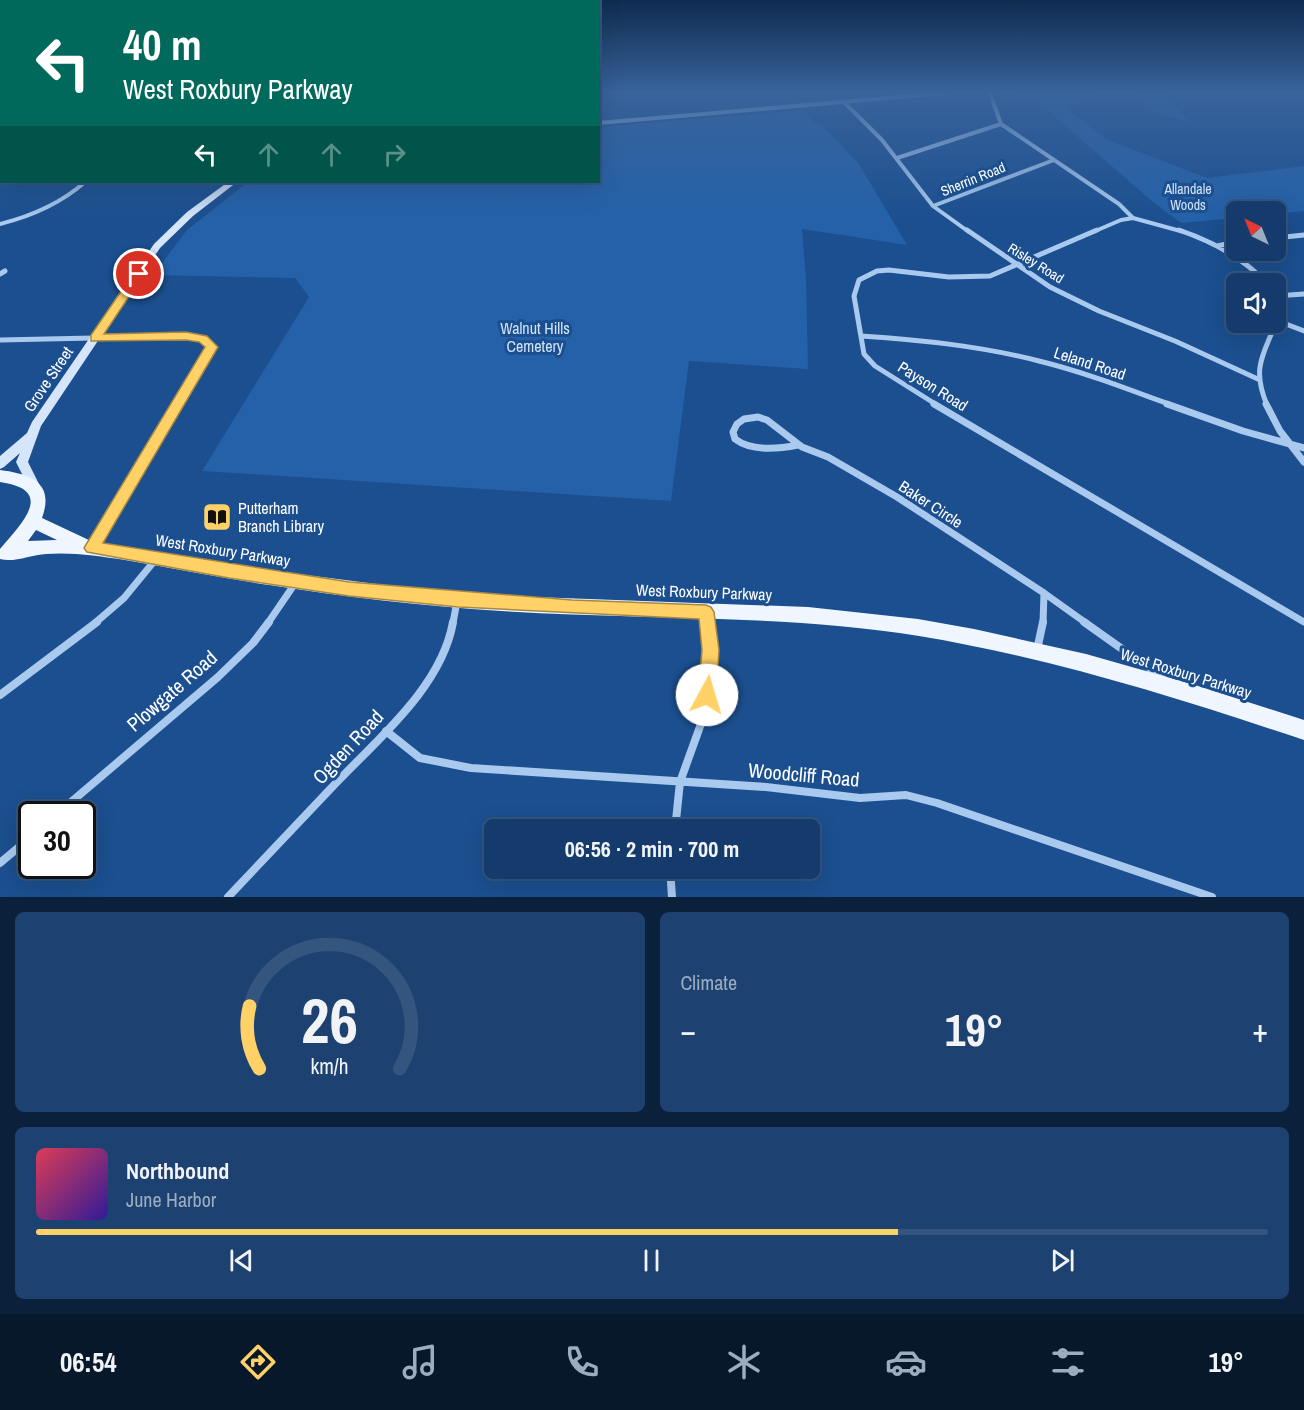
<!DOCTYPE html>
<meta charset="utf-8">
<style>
body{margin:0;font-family:"Archivo Narrow",sans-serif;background:#1d4271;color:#f1f3f6;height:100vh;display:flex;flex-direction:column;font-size:22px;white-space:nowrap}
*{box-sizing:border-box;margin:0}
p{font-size:20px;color:#9dadc1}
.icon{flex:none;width:33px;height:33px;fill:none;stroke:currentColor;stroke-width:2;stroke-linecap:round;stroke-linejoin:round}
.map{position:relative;height:897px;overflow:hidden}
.sheet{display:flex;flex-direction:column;gap:15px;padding:15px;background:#0b203b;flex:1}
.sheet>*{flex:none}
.hud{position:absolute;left:0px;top:0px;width:600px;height:183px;box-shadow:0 6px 24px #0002,0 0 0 2px #33557e;background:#00695c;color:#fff;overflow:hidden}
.needle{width:39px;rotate:317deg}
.tools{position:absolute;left:1226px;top:201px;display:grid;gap:12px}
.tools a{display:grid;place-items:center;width:60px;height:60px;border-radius:9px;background:#143b6b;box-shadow:0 6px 24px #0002,0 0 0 2px #33557e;font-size:30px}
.speed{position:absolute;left:18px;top:801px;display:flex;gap:12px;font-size:30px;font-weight:700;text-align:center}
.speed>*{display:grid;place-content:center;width:78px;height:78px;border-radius:50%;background:#143b6b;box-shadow:0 6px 24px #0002,0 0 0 2px #33557e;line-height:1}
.speed .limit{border:3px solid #111;border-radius:9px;background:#fff;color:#111}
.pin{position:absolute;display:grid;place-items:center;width:51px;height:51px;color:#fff;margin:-26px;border:3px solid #fff;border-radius:50%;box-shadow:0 2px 6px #0007}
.me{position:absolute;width:66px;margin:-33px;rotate:6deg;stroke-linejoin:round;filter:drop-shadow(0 0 4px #0008)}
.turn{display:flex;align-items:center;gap:21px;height:126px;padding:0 24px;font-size:27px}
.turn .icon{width:78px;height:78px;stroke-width:2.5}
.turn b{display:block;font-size:42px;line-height:51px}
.lanes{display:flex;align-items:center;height:57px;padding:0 24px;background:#0003;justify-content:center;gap:30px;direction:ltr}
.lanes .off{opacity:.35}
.big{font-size:45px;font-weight:700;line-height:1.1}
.sheet .widget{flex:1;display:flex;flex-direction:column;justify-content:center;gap:9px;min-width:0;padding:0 21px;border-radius:9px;background:#1d4271}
.sheet .dial{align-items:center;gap:0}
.dial svg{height:156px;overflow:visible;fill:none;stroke:#33557e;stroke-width:7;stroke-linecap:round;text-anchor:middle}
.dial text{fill:#f1f3f6;stroke:none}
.song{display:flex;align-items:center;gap:18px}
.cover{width:72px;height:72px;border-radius:9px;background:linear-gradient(135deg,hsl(350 70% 55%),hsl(250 70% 35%))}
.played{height:6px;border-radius:3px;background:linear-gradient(90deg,#ffd166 70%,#33557e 70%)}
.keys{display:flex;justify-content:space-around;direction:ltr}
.heat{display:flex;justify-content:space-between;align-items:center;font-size:33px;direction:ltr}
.sheet .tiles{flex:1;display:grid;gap:15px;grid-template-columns:1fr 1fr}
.widget:last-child{grid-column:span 2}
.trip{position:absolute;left:484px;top:819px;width:336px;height:60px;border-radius:9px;background:#143b6b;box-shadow:0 6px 24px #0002,0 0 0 2px #33557e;font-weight:700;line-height:60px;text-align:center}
.menu{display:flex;height:96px;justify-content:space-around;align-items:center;background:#08182b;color:#9dadc1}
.menu .icon{width:42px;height:42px}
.menu .active{color:#ffd166}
.menu b{font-size:27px;color:#f1f3f6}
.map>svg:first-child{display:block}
.green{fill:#2461a8}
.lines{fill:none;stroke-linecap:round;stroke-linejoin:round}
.minor-far3{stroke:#a9c9ee;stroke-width:4}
.minor-far2{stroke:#a9c9ee;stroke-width:5}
.minor-far1{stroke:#a9c9ee;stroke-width:7}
.minor{stroke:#a9c9ee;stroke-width:8}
.tertiary{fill:#a9c9ee;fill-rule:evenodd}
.secondary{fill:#d6e6fa;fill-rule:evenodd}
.primary{fill:#f0f6ff;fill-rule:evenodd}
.route{fill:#ffd166;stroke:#a68842;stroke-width:1.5}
.labels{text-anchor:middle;stroke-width:6;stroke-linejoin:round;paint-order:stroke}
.far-street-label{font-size:14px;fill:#fff;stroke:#1b4f8f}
.far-park-label{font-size:14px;fill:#cfe3fa;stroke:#1b4f8f}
.park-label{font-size:16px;fill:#cfe3fa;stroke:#1b4f8f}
.street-label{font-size:16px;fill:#fff;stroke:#1b4f8f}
.poi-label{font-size:16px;fill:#fff;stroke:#1b4f8f;text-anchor:start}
.near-street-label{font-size:20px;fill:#fff;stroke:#1b4f8f}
</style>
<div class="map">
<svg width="1304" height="897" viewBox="0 0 1304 897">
<rect width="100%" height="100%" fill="#1b4f8f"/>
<path class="green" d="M1028,93h64l2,7 -29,7 41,32 101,39 97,-12v45l-29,3v-2h-39v6l-55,5 -28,-21z
M1133,93h31l25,29 -34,-10z
M804,110l10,14h7l38,40 48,81 -105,-16 4,49 2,91 -119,-8 -18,140 -469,-30 107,-174 -14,-19 -142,-3 34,-45 61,-48h350l1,-55z"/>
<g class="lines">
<path class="minor-far3" d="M990,93l11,31 118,80 14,14 51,14
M844,102l38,38 51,66 36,26
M897,158l104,-34
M933,206l121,-46
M0,224c32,-8 60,-20 85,-42
M1093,232l28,-12 12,-2"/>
<path class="minor-far2" d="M967,230l83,57 49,24 76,30 85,39
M1179,230c32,11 66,29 88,54
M1275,238l29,-3
M1217,246l19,-4
M0,274l5,-3
M1275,296l29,-2
M1278,321l26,10
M861,336c60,4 120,10 178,25 45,11 89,28 132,44
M0,340l186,-4 17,2 8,9 -34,58
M937,405l-62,-39 -11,-12 -10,-58 5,-16 18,-9 12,-1 60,7 41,-1 107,-46
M1267,405c-5,-12 -9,-24 -7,-38 4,-26 21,-39 15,-69"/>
<path class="minor-far1" d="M934,404l370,218
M1167,404l76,27 61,17
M1266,404l14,27 24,31
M798,445c-20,4 -46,7 -63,-6l-2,-7 4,-8 7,-5 14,-2 9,3 35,27 26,10 69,40 147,96 -1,30
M92,548l85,-144
M1044,593l42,30
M706,612l1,11
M95,623l29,-25 32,-39
M268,623l28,-41
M453,623l4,-22"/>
<path class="minor" d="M1084,622l79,56
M1037,650l6,-28
M0,695l97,-73
M386,731l34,27 51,10 295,19 94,11 46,-3 31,8 275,94
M57,814l161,-137 35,-34 16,-21
M675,830l5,-48 22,-61 8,-38 1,-33 -4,-28
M0,863l32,-27
M670,868l2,29
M228,897c36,-38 72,-76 108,-114 43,-45 106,-97 117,-161"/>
<path class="tertiary" d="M922,93h28l-3,2 -349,30v-4z"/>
<path class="secondary" d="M0,151h2v4h-2z
M228,182h9l-44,34 -33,32 -119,178 -13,36 13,26 -2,4h-8l-15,-30 4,-9 -16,14 -4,2v-13l27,-23 5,-11 122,-178 33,-32z"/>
<path class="primary" d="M0,470c30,4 55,12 42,48l49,23 176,29 117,15 151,12 273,10 110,12 56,10 112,25 109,31 109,35v20c-126,-42 -253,-82 -385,-104 -138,-22 -279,-16 -418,-25 -78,-5 -155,-14 -232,-26 -48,-7 -96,-17 -144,-25 -26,-4 -53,-8 -79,-6 -15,1 -33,9 -46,5v-10c21,-25 57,-59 0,-67zM36,530l21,10 -29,1z"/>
</g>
<linearGradient id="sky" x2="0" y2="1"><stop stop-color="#0f2b4f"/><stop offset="0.42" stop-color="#39639b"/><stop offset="1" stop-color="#39639b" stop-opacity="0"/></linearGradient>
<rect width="1304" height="219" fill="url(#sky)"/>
<path class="route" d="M139,270l5,4 -40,60 82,-2 21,4 11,11 -115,196 246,39 223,18 134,5 5,2 3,5 5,38 -3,45 -3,6 -6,3 -6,-3 -3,-6 4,-45 -3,-31 -241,-12 -109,-11 -120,-18 -142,-26 -3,-4 3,-5 118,-196 -6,-5 -13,-2 -95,1v-6l44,-64z"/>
<defs>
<g id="library-square" transform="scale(1.5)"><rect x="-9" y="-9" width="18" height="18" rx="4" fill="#ffd166" stroke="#1b4f8f"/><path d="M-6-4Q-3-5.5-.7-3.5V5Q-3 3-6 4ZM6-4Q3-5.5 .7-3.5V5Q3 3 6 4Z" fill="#111"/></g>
</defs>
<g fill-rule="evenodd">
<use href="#library-square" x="217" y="517"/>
</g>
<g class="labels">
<g class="far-street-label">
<text transform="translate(973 179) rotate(-22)" y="5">Sherrin Road</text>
<text transform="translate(1036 263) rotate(32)" y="5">Risley Road</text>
</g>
<g class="far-park-label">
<text x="1188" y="194">Allandale<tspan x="1188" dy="16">Woods</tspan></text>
</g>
<g class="park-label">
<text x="535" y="334">Walnut Hills<tspan x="535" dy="18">Cemetery</tspan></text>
</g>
<g class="street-label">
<text transform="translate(1090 363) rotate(18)" y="6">Leland Road</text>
<text transform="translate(48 379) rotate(-56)" y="6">Grove Street</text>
<text transform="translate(933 386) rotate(32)" y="6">Payson Road</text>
<text transform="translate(931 504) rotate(33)" y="6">Baker Circle</text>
<text transform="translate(223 550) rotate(9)" y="6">West Roxbury Parkway</text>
<text transform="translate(704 592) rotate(2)" y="6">West Roxbury Parkway</text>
<text transform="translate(1186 673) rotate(17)" y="6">West Roxbury Parkway</text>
</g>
<g class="poi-label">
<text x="238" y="514">Putterham<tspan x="238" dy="18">Branch Library</tspan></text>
</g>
<g class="near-street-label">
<text transform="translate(172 691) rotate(-41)" y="7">Plowgate Road</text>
<text transform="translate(348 747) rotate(-47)" y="7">Ogden Road</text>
<text transform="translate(804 775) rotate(5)" y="7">Woodcliff Road</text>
</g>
</g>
</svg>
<div class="tools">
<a><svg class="needle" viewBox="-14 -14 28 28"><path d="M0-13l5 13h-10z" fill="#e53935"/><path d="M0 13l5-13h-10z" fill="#9dadc1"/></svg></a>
<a><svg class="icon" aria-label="sound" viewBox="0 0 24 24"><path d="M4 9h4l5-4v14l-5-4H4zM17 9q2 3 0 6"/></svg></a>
</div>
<div class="speed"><div class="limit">30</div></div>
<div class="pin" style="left:139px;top:274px;background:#d93025"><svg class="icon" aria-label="arrive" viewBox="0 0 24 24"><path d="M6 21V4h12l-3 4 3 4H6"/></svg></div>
<svg class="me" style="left:707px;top:695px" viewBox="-20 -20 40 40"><circle r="19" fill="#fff"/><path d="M0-13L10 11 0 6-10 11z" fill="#ffd166"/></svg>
<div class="trip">06:56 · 2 min · 700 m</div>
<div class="hud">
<div class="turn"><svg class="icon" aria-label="left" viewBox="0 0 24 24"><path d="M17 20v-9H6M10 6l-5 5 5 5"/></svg><div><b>40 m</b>West Roxbury Parkway</div></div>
<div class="lanes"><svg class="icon" aria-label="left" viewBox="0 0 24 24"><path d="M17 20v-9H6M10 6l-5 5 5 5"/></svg><svg class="icon off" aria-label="ahead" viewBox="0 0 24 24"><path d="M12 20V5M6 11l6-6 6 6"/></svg><svg class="icon off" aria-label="ahead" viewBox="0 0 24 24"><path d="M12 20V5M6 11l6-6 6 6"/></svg><svg class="icon off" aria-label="right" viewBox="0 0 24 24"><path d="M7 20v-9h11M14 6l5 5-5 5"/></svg></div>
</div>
</div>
<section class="sheet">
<div class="tiles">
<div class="widget dial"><svg viewBox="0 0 100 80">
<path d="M14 69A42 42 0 1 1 86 69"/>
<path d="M14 69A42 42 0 0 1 9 37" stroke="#ffd166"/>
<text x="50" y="56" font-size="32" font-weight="700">26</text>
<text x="50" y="72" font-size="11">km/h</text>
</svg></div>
<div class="widget"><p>Climate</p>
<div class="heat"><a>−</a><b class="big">19°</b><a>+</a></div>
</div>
<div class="widget">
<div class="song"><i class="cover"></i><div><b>Northbound</b><p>June Harbor</p></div></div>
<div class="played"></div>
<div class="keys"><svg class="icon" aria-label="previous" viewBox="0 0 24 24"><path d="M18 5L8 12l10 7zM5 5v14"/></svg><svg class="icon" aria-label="pause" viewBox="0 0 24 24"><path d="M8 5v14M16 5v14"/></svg><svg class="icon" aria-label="next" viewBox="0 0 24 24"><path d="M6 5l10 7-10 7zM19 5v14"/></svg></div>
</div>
</div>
</section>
<nav class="menu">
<b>06:54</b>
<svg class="icon active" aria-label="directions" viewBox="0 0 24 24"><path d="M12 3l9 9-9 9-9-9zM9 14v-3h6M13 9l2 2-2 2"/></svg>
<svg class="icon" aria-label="music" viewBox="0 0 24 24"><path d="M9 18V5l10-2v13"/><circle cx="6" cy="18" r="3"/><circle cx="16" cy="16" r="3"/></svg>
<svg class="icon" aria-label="phone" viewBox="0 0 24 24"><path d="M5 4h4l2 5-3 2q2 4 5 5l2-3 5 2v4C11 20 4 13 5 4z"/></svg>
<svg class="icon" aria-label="climate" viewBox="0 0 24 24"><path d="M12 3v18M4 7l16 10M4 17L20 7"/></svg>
<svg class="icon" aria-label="car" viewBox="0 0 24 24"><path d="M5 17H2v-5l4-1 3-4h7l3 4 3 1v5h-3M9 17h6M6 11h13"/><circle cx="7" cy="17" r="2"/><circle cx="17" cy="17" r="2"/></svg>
<svg class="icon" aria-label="filters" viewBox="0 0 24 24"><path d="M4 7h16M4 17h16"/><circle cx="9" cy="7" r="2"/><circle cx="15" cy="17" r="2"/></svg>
<b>19°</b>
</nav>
